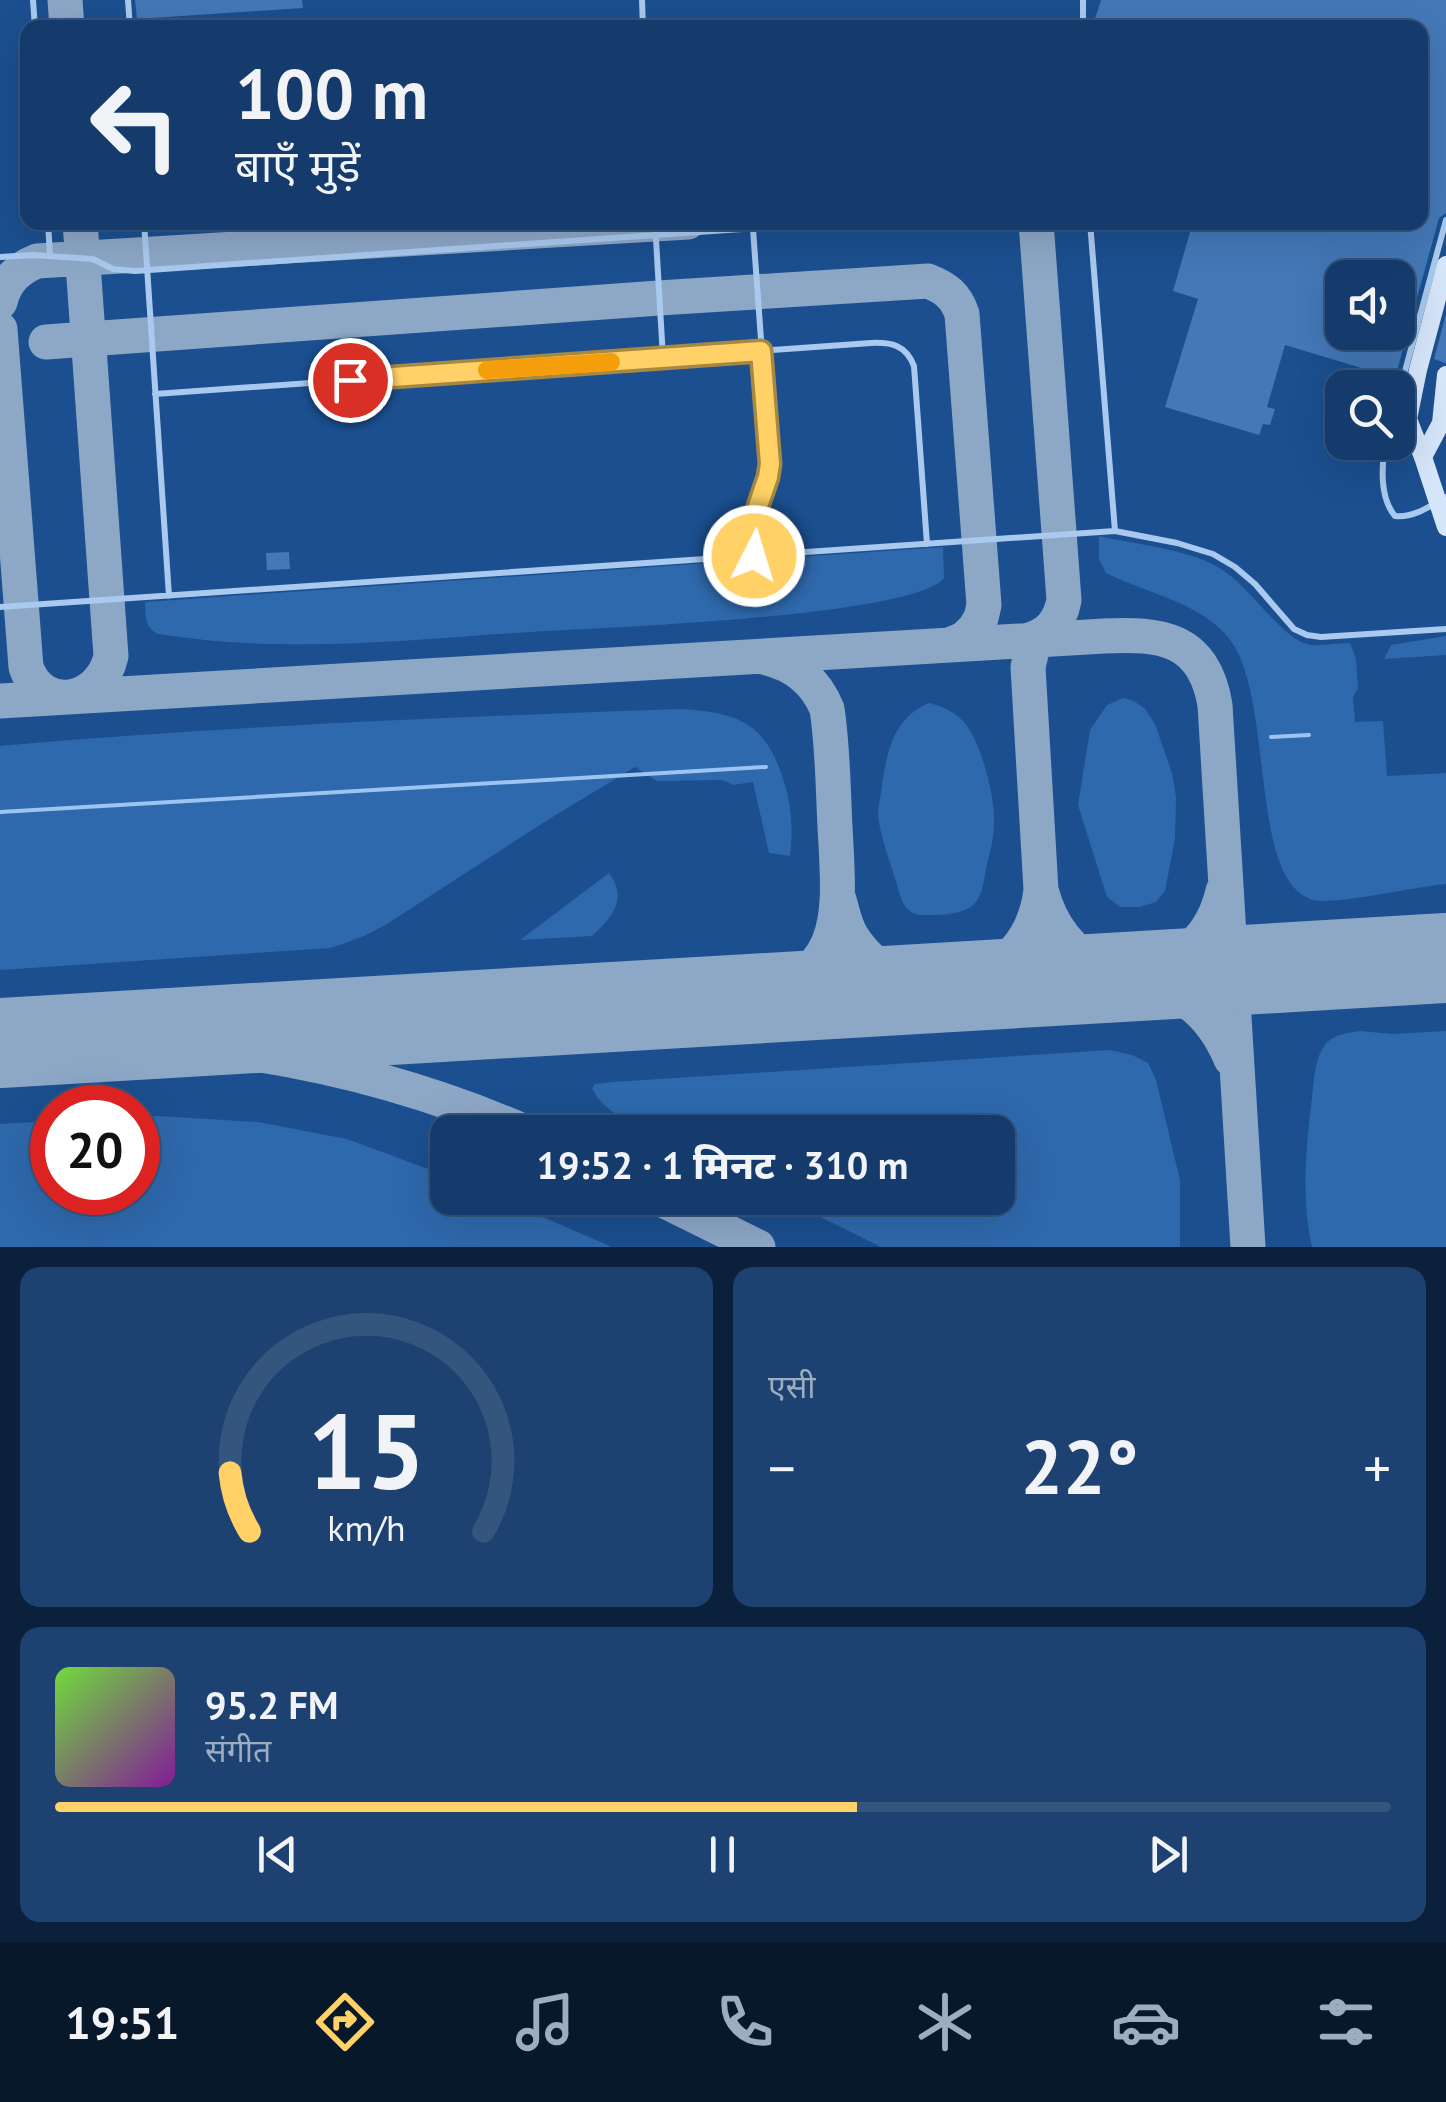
<!DOCTYPE html>
<html lang="hi">
<meta charset="utf-8">
<style>
body{margin:0;font-family:"PT Sans","Noto Sans Devanagari",sans-serif;background:#1d4271;color:#f1f3f6;height:100vh;display:flex;flex-direction:column;font-size:38px;white-space:nowrap}
*{box-sizing:border-box;margin:0}
p{font-size:32px;color:#9dadc1}
.icon{flex:none;width:55px;height:55px;fill:none;stroke:currentColor;stroke-width:2;stroke-linecap:round;stroke-linejoin:round}
.map{position:relative;height:1247px;overflow:hidden}
.side{display:flex;flex-direction:column;gap:20px;padding:20px;background:#0b203b;flex:1}
.side>*{flex:none}
.top-card{position:absolute;left:20px;top:20px;width:1408px;height:210px;border-radius:20px;box-shadow:0 10px 40px #0002,0 0 0 2px #33557e;background:#143b6b;color:#f1f3f6;overflow:hidden}
.fabs{position:absolute;left:1325px;top:260px;display:grid;gap:20px}
.fabs a{display:grid;place-items:center;width:90px;height:90px;border-radius:20px;background:#143b6b;box-shadow:0 10px 40px #0002,0 0 0 2px #33557e;font-size:50px}
.speed{position:absolute;left:30px;top:1085px;display:flex;gap:20px;font-size:50px;font-weight:700;text-align:center}
.speed>*{display:grid;place-content:center;width:130px;height:130px;border-radius:50%;background:#143b6b;box-shadow:0 10px 40px #0002,0 0 0 2px #33557e;line-height:1}
.speed .limit{border:15px solid #d22;background:#fff;color:#111}
.pin{position:absolute;display:grid;place-items:center;width:85px;height:85px;color:#fff;margin:-42px;border:5px solid #fff;border-radius:50%;box-shadow:0 2px 10px #0007}
.me{position:absolute;width:110px;margin:-55px;rotate:5deg;stroke-linejoin:round;filter:drop-shadow(0 0 8px #0008)}
.turn{display:flex;align-items:center;gap:35px;height:210px;padding:0 50px;font-size:45px}
.turn .icon{width:130px;height:130px;stroke-width:2.5}
.turn b{display:block;font-size:70px;line-height:85px}
.big{font-size:75px;font-weight:800;line-height:1.1}
.side .card{flex:1;display:flex;flex-direction:column;justify-content:center;gap:15px;min-width:0;padding:0 35px;border-radius:20px;background:#1d4271}
.side .dial{align-items:center;gap:0}
.dial svg{height:260px;overflow:visible;fill:none;stroke:#33557e;stroke-width:7;stroke-linecap:round;text-anchor:middle}
.dial text{fill:#f1f3f6;stroke:none}
.song{display:flex;align-items:center;gap:30px}
.cover{width:120px;height:120px;border-radius:15px;background:linear-gradient(135deg,hsl(100 70% 55%),hsl(290 70% 35%))}
.played{height:10px;border-radius:5px;background:linear-gradient(90deg,#ffd166 60%,#33557e 60%)}
.keys{display:flex;justify-content:space-around;direction:ltr}
.heat{display:flex;justify-content:space-between;align-items:center;font-size:55px;direction:ltr}
.side .tiles{flex:1;display:grid;gap:20px;grid-template-columns:1fr 1fr}
.card:last-child{grid-column:span 2}
.trip{position:absolute;left:430px;top:1115px;width:585px;height:100px;border-radius:20px;background:#143b6b;box-shadow:0 10px 40px #0002,0 0 0 2px #33557e;font-weight:800;line-height:100px;text-align:center}
.tabs{display:flex;height:160px;justify-content:space-around;align-items:center;background:#08182b;color:#9dadc1}
.tabs .icon{width:70px;height:70px}
.tabs .active{color:#ffd166}
.tabs b{font-size:45px;color:#f1f3f6}
.map>svg:first-child{display:block}
.green{fill:#2e69ad}
.lines{fill:none;stroke-linecap:round;stroke-linejoin:round}
.stream{stroke:#9cc4f0;stroke-width:4}
.taxiway{stroke:#8da7c7;stroke-width:35}
.runway{stroke:#8da7c7;stroke-width:90}
.building{fill:#4478b7;fill-rule:evenodd}
.lane{stroke:#a9c9ee;stroke-width:6}
.secondary{stroke:#d6e6fa;stroke-width:18}
.secondary-bridge{stroke:#d6e6fa;stroke-width:18}
.route-casing{stroke:#a68842;stroke-width:25}
.route{stroke:#ffd166;stroke-width:18}
.slow{stroke:#f59e0b;stroke-width:18}
</style>
<div class="map">
<svg width="1446" height="1247" viewBox="0 0 1446 1247">
<rect width="100%" height="100%" fill="#1b4f8f"/>
<path class="green" d="M1099,536c39,9 84,12 119,31 32,18 63,73 93,78 13,1 26,-2 39,-2l6,16 2,29 -5,9 2,25 28,-1 4,55 59,-3v111c-28,2 -118,23 -136,15 -63,-25 -34,-206 -83,-263 -30,-35 -82,-43 -121,-63l-7,-14z
M943,547l1,31c-31,39 -348,50 -413,54 -83,5 -168,14 -251,12 -41,0 -82,-4 -122,-10 -14,-7 -12,-18 -13,-32z
M1446,636v19l-62,4 7,-14z
M1123,698l11,3 11,8 10,15 17,49 4,24 -1,42 -10,52 -9,11 -16,5h-20l-13,-10 -29,-92 12,-75 17,-25z
M929,703c13,3 24,8 34,18 18,19 32,75 31,101 0,16 -4,31 -8,46 -2,12 -3,27 -12,36 -12,12 -36,11 -52,11 -21,-1 -22,-23 -28,-40 -6,-19 -14,-40 -16,-60 0,-10 3,-20 4,-30 5,-35 12,-67 47,-82z
M681,709c61,4 86,15 104,76 7,25 8,46 5,71l-21,-3 -16,-71 -20,3 -11,-5 -65,1 -22,-14 -89,54 -159,103 -23,12 -33,12 -331,22v-224c226,-20 454,-29 681,-37z
M609,873c19,25 4,44 -17,63l-72,4z
M1360,1031l32,3 54,-3v216h-134c-11,-49 -6,-100 0,-149 2,-16 2,-39 13,-53 8,-11 23,-12 35,-14z
M1110,1050l22,5 16,8 8,17 24,100v67h-299l-99,-49h216v-66h-347c-22,-11 -48,-20 -59,-44l3,-4 18,-2z
M159,1116l99,6 89,17 100,37 1,22h51l113,49h-612v-123l52,-3v71h86v-75z"/>
<g class="lines">
<path class="stream" d="M1271,737l38,-2
M0,812l766,-45"/>
<path class="taxiway" d="M65,0l2,28
M0,302c5,-21 17,-33 37,-41l651,-39
M0,329l26,338c16,47 75,36 85,-11l-31,-434
M46,342l613,-44 269,-17c18,7 28,15 34,33l22,291 -3,13 -6,10 -11,11 -15,6
M1026,641c23,-6 34,-19 38,-41l-28,-378
M0,701l1104,-65c57,-3 100,2 111,69l33,542
M1041,890c9,34 28,62 61,77 8,3 15,4 23,6 17,4 36,13 51,21 27,15 44,38 55,65
M839,900c4,13 6,26 13,37 56,86 178,53 189,-47l-13,-223 4,-17 12,-16
M1136,977c45,-16 76,-37 87,-86
M741,1000c107,-23 99,-82 94,-173 -2,-39 -2,-79 -8,-118 -11,-27 -31,-44 -60,-51
M58,1040c51,2 103,2 154,8 108,13 214,41 313,84
M659,1198l99,49"/>
<path class="runway" d="M0,1043l1446,-85"/>
</g>
<path class="building" d="M135,0h167l1,8 -166,11z
M1101,0h345v213l-7,5 -44,160 -110,-33 -18,62 8,2 -5,16 -7,-1 -4,11 -94,-28 33,-108 -25,-8 20,-69h227v-194h-306l-20,-6zM1342,278h56v54h-56z
M1446,314v49h-1l-11,-4z
M289,552l1,17 -23,1 -1,-17z"/>
<g class="lines">
<path class="lane" d="M33,0l2,28
M128,0l2,28
M642,0l1,28
M1083,28v-28
M48,222l2,34
M144,222l25,374
M655,222l8,136
M1090,222l25,309
M753,229l17,235 -2,13 -14,41v38
M0,257l33,-2 60,4 20,10 22,2 707,-49
M155,394l716,-51c20,-1 35,2 43,23l13,178
M1398,397l48,-177
M1385,442c-3,24 -6,55 10,74 19,2 35,-10 51,-19
M0,607l1115,-76 62,12 36,11 22,13 20,17 39,45 13,6 14,2 125,-8"/>
<path class="secondary" d="M1423,457l-15,-38 10,-49 28,-105"/>
<path class="secondary-bridge" d="M1446,375l-5,48 -18,34 23,70"/>
</g>
<g class="lines">
<g class="route-casing">
<path id="route" d="M350,380l411,-29 9,113 -2,13 -14,41v38"/>
</g>
<use href="#route" class="route"/>
<path class="slow" d="M487,370l124,-8"/>
</g>
</svg>
<div class="fabs">
<a><svg class="icon" aria-label="sound" viewBox="0 0 24 24"><path d="M4 9h4l5-4v14l-5-4H4zM17 9q2 3 0 6"/></svg></a>
<a><svg class="icon" aria-label="search" viewBox="0 0 24 24"><circle cx="10" cy="10" r="6"/><path d="M15 15l6 6"/></svg></a>
</div>
<div class="speed"><div class="limit">20</div></div>
<div class="pin" style="left:350px;top:380px;background:#d93025"><svg class="icon" aria-label="arrive" viewBox="0 0 24 24"><path d="M6 21V4h12l-3 4 3 4H6"/></svg></div>
<svg class="me" style="left:754px;top:556px" viewBox="-20 -20 40 40"><circle r="17" fill="#ffd166" stroke="#fff" stroke-width="3"/><path d="M0-11L8 9 0 5-8 9z" fill="#fff"/></svg>
<div class="trip">19:52 · 1 मिनट · 310 m</div>
<div class="top-card">
<div class="turn"><svg class="icon" aria-label="left" viewBox="0 0 24 24"><path d="M17 20v-9H6M10 6l-5 5 5 5"/></svg><div><b>100 m</b>बाएँ मुड़ें</div></div>
</div>
</div>
<section class="side">
<div class="tiles">
<div class="card dial"><svg viewBox="0 0 100 80">
<path d="M14 69A42 42 0 1 1 86 69"/>
<path d="M14 69A42 42 0 0 1 8 51" stroke="#ffd166"/>
<text x="50" y="56" font-size="32" font-weight="700">15</text>
<text x="50" y="72" font-size="11">km/h</text>
</svg></div>
<div class="card"><p>एसी</p>
<div class="heat"><a>−</a><b class="big">22°</b><a>+</a></div>
</div>
<div class="card">
<div class="song"><i class="cover"></i><div><b>95.2 FM</b><p>संगीत</p></div></div>
<div class="played"></div>
<div class="keys"><svg class="icon" aria-label="previous" viewBox="0 0 24 24"><path d="M18 5L8 12l10 7zM5 5v14"/></svg><svg class="icon" aria-label="pause" viewBox="0 0 24 24"><path d="M8 5v14M16 5v14"/></svg><svg class="icon" aria-label="next" viewBox="0 0 24 24"><path d="M6 5l10 7-10 7zM19 5v14"/></svg></div>
</div>
</div>
</section>
<nav class="tabs">
<b>19:51</b>
<svg class="icon active" aria-label="directions" viewBox="0 0 24 24"><path d="M12 3l9 9-9 9-9-9zM9 14v-3h6M13 9l2 2-2 2"/></svg>
<svg class="icon" aria-label="music" viewBox="0 0 24 24"><path d="M9 18V5l10-2v13"/><circle cx="6" cy="18" r="3"/><circle cx="16" cy="16" r="3"/></svg>
<svg class="icon" aria-label="phone" viewBox="0 0 24 24"><path d="M5 4h4l2 5-3 2q2 4 5 5l2-3 5 2v4C11 20 4 13 5 4z"/></svg>
<svg class="icon" aria-label="climate" viewBox="0 0 24 24"><path d="M12 3v18M4 7l16 10M4 17L20 7"/></svg>
<svg class="icon" aria-label="car" viewBox="0 0 24 24"><path d="M5 17H2v-5l4-1 3-4h7l3 4 3 1v5h-3M9 17h6M6 11h13"/><circle cx="7" cy="17" r="2"/><circle cx="17" cy="17" r="2"/></svg>
<svg class="icon" aria-label="filters" viewBox="0 0 24 24"><path d="M4 7h16M4 17h16"/><circle cx="9" cy="7" r="2"/><circle cx="15" cy="17" r="2"/></svg>
</nav>
